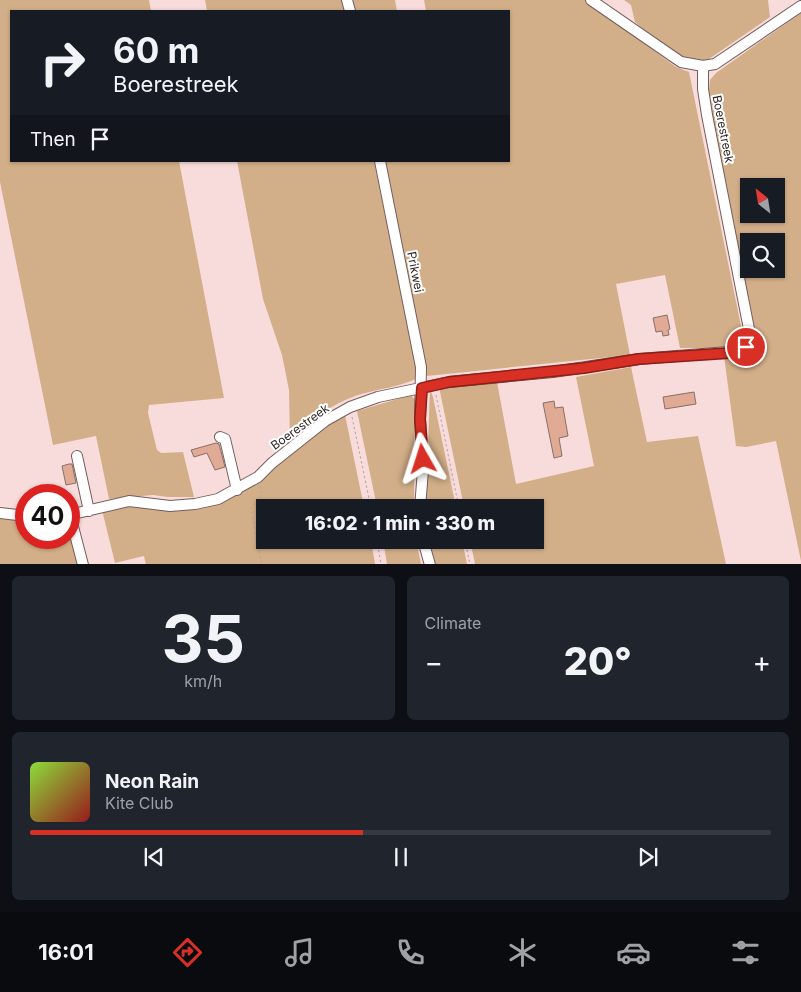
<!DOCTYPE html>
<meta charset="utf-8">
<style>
body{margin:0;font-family:Inter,sans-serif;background:#20242c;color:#f1f3f6;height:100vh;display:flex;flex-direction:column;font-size:19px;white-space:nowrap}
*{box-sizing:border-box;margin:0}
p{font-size:16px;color:#9ea1a6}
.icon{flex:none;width:28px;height:28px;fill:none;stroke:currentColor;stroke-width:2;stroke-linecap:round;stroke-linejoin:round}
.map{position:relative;height:564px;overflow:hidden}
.drawer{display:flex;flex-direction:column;gap:12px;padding:12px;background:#0d0f14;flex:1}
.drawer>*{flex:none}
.hud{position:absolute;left:10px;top:10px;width:500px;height:152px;border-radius:0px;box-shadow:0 1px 4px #0004;background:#171b24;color:#f1f3f6;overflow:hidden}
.needle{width:32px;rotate:330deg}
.tools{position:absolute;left:740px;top:178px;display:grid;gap:10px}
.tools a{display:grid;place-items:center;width:45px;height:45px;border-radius:0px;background:#171b24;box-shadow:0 1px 4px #0004;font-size:25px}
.speed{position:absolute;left:15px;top:484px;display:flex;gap:10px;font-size:25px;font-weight:700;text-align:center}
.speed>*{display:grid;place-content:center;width:65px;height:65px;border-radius:50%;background:#171b24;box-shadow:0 1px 4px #0004;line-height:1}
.speed .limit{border:8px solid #d22;background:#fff;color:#111}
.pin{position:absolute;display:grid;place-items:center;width:42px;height:42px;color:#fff;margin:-21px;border:2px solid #fff;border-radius:50%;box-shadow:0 1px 5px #0007}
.me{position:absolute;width:55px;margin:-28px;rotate:354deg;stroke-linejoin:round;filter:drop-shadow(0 0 4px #0008)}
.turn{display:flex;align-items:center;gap:18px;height:105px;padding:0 20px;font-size:22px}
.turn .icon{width:65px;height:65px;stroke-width:2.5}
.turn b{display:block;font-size:35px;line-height:42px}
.then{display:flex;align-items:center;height:48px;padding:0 20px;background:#0003;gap:10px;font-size:19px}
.big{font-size:38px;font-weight:800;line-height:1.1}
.drawer .widget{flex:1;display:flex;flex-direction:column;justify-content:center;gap:8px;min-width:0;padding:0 18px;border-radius:8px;background:#20242c}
.drawer .dial{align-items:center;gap:0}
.dial b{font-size:65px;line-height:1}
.song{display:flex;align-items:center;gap:15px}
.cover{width:60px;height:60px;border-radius:8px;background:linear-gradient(135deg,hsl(90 70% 55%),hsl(0 70% 35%))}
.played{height:5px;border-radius:2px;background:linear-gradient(90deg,#d93025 45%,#363941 45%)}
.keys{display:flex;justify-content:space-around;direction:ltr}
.heat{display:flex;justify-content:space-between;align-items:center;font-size:28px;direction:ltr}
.drawer .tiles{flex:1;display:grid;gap:12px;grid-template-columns:1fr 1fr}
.widget:last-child{grid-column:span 2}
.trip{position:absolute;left:256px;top:499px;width:288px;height:50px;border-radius:0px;background:#171b24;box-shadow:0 1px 4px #0004;font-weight:800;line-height:50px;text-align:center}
.dock{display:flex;height:80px;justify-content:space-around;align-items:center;background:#090b0e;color:#9ea1a6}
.dock .icon{width:35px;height:35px}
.dock .on{color:#d93025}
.dock b{font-size:22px;color:#f1f3f6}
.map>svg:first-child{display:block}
.green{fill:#d3af89;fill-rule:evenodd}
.building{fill:#e0aa94;stroke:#867067}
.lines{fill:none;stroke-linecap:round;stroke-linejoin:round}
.minor-casing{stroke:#755d5c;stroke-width:12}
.path{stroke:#b8a2a1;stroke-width:1;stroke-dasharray:2.5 2.5;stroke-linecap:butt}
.minor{stroke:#fff;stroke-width:10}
.route-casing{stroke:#8d1f18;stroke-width:12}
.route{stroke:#d93025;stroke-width:9}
.labels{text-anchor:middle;stroke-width:4;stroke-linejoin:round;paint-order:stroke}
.street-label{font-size:12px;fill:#302525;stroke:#fff}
</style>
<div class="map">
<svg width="801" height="565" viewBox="0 0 801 565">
<rect width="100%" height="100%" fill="#f8dcdb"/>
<path class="green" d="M0,0h149l2,11h-140v150h168l45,237 -75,7 -1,8 9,37 4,3 22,-1 11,45h-26l-15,-2 -44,4 -13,-63 -43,9 -53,-263z
M205,0h137l2,11h-137z
M350,0h45l2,11h-45z
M424,0h162l90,67 13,5 53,259 -4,9 -17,8h-41l-15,-73 -49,9 14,71 -203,21 -44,-215h126v-150h-83z
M624,0h144l2,17 -61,42 -5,2 -21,-2 -12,-6 -36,-31 -4,-17z
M801,13v548l-25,-120 -30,6 -10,-1 -12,-90c12,-2 23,-3 31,-13l-1,-17 -46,-228 2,-18 6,-7zM749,186h27v28h-27zM749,241h27v28h-27z
M237,161h137l44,217c-18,9 -40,11 -60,17 -27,9 -46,25 -68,43l-1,-48 -7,-35 -19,-56z
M631,367l16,75 51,-6 28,128h-251l-5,-24h65v-32l-71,-1 -25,-120 58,-5 19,102 78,-18 -18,-89z
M430,388l3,9 23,110 -30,1z
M411,395l4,5 -1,107h-37l-20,-96z
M344,410l20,97 -99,1v32h106l4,24 -229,1 -2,-9 -29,7 -13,-53 14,-4 103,-4 24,-10z
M0,517l26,4v17h43v-9l8,35h-77z
M383,540h33l5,24h-34z
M429,540h33l5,24h-32z"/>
<path class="building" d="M667,315l3,14 -2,1 1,5 -6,1 -1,-5 -6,1 -3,-14z
M694,392l2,12 -31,5 -2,-12z
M554,401l1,7 8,-1 5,29 -9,2 3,18 -8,2 -11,-55z
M216,443l3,1 6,23 -10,3 -8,-17 -13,4 -3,-7z
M69,464h3l4,19 -10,2 -4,-19z"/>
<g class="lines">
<g class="minor-casing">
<path id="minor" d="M347,0l3,11
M591,0l90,62 22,4 12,-2 86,-58
M380,161l41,206 -1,52 3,51 -3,38
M220,437l5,2 12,51
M77,456l12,55
M0,513l26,3
M69,515l60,-14 41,5 25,-2 23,-5 40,-22 14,-14 53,-42 25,-14 28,-10 71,-15 104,-10 86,-13 102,-8 7,-8 1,-14 -42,-214 -4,-26v-23
M70,515l13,50
M423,540l7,25"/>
</g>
<path class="path" d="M436,395l23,113
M352,417l19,91
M260,486l2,9 -11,13 11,57
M377,540l4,25
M465,540l5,25"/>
<use href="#minor" class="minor"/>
</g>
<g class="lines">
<g class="route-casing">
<path id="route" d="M423,459l-3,-40 2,-31 27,-6 135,-14 55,-9 91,-6 16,-6"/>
</g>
<use href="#route" class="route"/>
</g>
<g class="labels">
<g class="street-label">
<text transform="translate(723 129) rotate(79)" y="4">Boerestreek</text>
<text transform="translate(415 272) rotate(79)" y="4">Prikwei</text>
<text transform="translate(300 427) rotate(-36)" y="4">Boerestreek</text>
</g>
</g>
</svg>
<div class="tools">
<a><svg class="needle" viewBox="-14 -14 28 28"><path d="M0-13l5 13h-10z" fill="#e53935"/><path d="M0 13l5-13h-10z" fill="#9ea1a6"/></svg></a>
<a><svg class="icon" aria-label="search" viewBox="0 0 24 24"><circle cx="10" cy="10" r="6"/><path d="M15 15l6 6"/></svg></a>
</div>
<div class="speed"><div class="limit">40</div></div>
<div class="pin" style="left:746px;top:347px;background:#d93025"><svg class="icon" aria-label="arrive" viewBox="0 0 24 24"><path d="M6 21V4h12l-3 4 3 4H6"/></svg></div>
<svg class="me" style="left:423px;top:459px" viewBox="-20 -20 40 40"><path d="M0-17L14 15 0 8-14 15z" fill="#d93025" stroke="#fff" stroke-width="4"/></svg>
<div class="trip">16:02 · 1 min · 330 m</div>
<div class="hud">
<div class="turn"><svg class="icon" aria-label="right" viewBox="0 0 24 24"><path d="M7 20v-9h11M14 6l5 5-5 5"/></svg><div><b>60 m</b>Boerestreek</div></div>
<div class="then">Then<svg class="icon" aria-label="arrive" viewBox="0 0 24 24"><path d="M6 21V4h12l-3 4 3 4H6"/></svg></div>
</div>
</div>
<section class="drawer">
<div class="tiles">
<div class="widget dial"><b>35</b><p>km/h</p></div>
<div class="widget"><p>Climate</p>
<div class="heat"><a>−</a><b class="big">20°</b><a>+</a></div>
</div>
<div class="widget">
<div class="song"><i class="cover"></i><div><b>Neon Rain</b><p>Kite Club</p></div></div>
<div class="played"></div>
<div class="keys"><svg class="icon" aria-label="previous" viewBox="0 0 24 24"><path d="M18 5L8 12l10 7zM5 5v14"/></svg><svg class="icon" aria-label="pause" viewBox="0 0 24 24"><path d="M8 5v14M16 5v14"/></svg><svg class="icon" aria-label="next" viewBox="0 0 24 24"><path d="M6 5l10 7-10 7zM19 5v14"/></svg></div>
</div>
</div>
</section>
<nav class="dock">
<b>16:01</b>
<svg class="icon on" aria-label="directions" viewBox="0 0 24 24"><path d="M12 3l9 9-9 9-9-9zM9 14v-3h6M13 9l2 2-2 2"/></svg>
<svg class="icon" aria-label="music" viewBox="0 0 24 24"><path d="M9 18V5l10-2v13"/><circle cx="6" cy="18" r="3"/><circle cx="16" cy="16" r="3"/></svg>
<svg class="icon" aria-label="phone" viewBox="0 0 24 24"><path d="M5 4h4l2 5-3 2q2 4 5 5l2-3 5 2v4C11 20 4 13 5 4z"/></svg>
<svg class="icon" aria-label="climate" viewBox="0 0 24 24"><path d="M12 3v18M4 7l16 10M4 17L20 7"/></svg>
<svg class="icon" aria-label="car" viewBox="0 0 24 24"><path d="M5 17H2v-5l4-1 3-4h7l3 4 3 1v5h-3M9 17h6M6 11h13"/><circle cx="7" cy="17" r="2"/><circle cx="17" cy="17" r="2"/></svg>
<svg class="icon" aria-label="filters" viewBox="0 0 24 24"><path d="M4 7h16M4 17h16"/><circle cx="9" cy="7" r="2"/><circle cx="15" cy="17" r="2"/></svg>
</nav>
